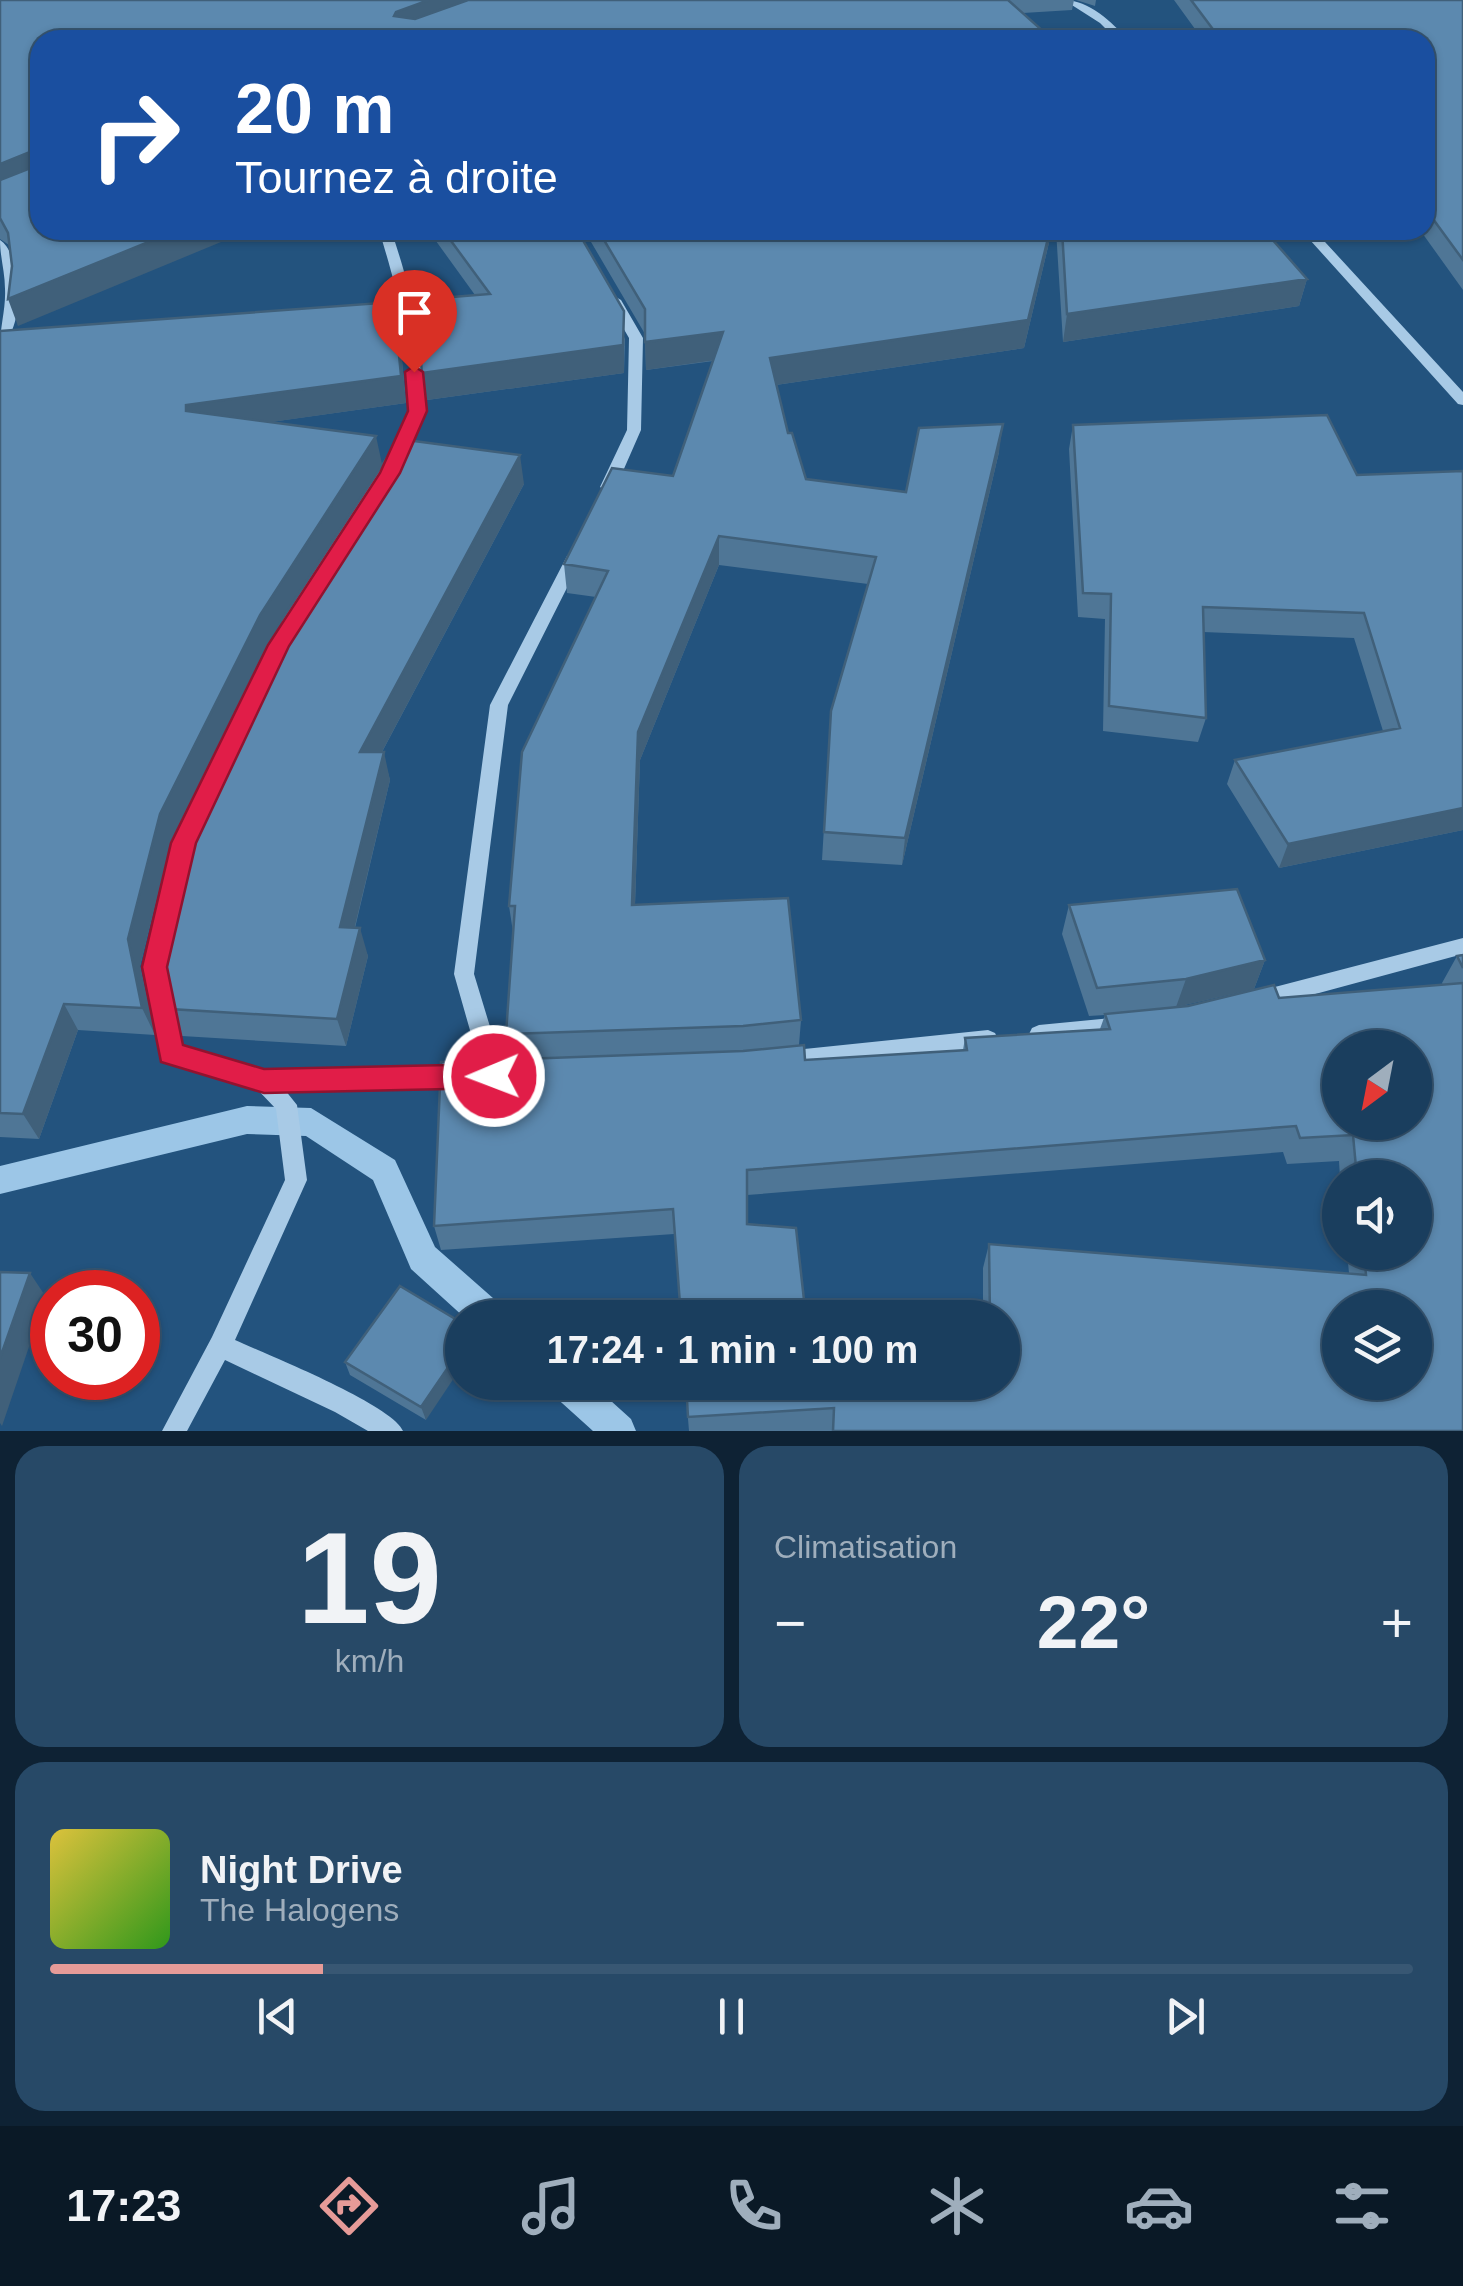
<!DOCTYPE html>
<html lang="fr">
<meta charset="utf-8">
<style>
body{margin:0;font-family:Helvetica,sans-serif;background:#274967;color:#f1f3f6;height:100vh;display:flex;flex-direction:column;font-size:38px;white-space:nowrap}
*{box-sizing:border-box;margin:0}
p{font-size:32px;color:#9faebc}
.icon{flex:none;width:55px;height:55px;fill:none;stroke:currentColor;stroke-width:2;stroke-linecap:round;stroke-linejoin:round}
.map{position:relative;height:1431px;overflow:hidden}
.sheet{display:flex;flex-direction:column;gap:15px;padding:15px;background:#0e2234;flex:1}
.sheet>*{flex:none}
.banner{position:absolute;left:30px;top:30px;width:1405px;height:210px;border-radius:30px;box-shadow:0 2px 8px #0004,0 0 0 2px #385773;background:#1a4fa0;color:#fff;overflow:hidden}
.needle{width:65px;rotate:212deg}
.fabs{position:absolute;left:1322px;top:1030px;display:grid;gap:20px}
.fabs a{display:grid;place-items:center;width:110px;height:110px;border-radius:50%;background:#1a3e5e;box-shadow:0 2px 8px #0004,0 0 0 2px #385773;font-size:50px}
.speed{position:absolute;left:30px;top:1270px;display:flex;gap:20px;font-size:50px;font-weight:700;text-align:center}
.speed>*{display:grid;place-content:center;width:130px;height:130px;border-radius:50%;background:#1a3e5e;box-shadow:0 2px 8px #0004,0 0 0 2px #385773;line-height:1}
.speed .limit{border:15px solid #d22;background:#fff;color:#111}
.pin{position:absolute;display:grid;place-items:center;width:85px;height:85px;color:#fff;margin:-102px -42px;border-radius:50% 50% 50% 0;rotate:-45deg;box-shadow:0 0 10px #0007}
.pin .icon{rotate:45deg}
.me{position:absolute;width:110px;margin:-55px;rotate:269deg;stroke-linejoin:round;filter:drop-shadow(0 0 8px #0008)}
.turn{display:flex;align-items:center;gap:35px;height:210px;padding:0 40px;font-size:45px}
.turn .icon{width:130px;height:130px;stroke-width:2.5}
.turn b{display:block;font-size:70px;line-height:85px}
.big{font-size:75px;font-weight:600;line-height:1.1}
.sheet .widget{flex:1;display:flex;flex-direction:column;justify-content:center;gap:15px;min-width:0;padding:0 35px;border-radius:30px;background:#274967}
.sheet .dial{align-items:center;gap:0}
.dial b{font-size:130px;line-height:1}
.song{display:flex;align-items:center;gap:30px}
.cover{width:120px;height:120px;border-radius:15px;background:linear-gradient(135deg,hsl(50 70% 55%),hsl(110 70% 35%))}
.played{height:10px;border-radius:5px;background:linear-gradient(90deg,#e69b98 20%,#385773 20%)}
.keys{display:flex;justify-content:space-around;direction:ltr}
.heat{display:flex;justify-content:space-between;align-items:center;font-size:55px;direction:ltr}
.sheet .tiles{flex:1;display:grid;gap:15px;grid-template-columns:1fr 1fr}
.widget:last-child{grid-column:span 2}
.trip{position:absolute;left:445px;top:1300px;width:575px;height:100px;border-radius:50px;background:#1a3e5e;box-shadow:0 2px 8px #0004,0 0 0 2px #385773;font-weight:600;line-height:100px;text-align:center}
.menu{display:flex;height:160px;justify-content:space-around;align-items:center;background:#0a1926;color:#9faebc}
.menu .icon{width:70px;height:70px}
.menu .current{color:#e69b98}
.menu b{font-size:45px;color:#f1f3f6}
.map>svg:first-child{display:block}
.lines{fill:none;stroke-linecap:round;stroke-linejoin:round}
.stream{fill:#9cc6e7;fill-rule:evenodd}
.minor{fill:#a8cae6;fill-rule:evenodd}
.wall{fill:#4f7696}
.shaded-wall{fill:#40607a}
.building{fill:#5c89af;stroke:#40607a;stroke-width:2.5;fill-rule:evenodd}
.route{fill:#e11d48;stroke:#92132f;stroke-width:2.5}
</style>
<div class="map">
<svg width="1463" height="1431" viewBox="0 0 1463 1431">
<rect width="100%" height="100%" fill="#23537e"/>
<g class="lines">
<path class="stream" d="M247,1106l64,2 84,52 40,87 67,59 4,12h-41l-54,-49 -38,-89 -67,-44 -59,-2 -247,60v-28z
M547,1382h43l41,37 5,12h-43l-41,-37z"/>
<path class="minor" d="M1064,0c25,0 48,22 64,40h-11l-17,-17z
M379,230h12c16,47 41,134 33,183 -2,10 -7,20 -12,29 -5,9 -8,19 -17,24l-8,-5c9,-16 20,-33 23,-51 7,-51 -16,-131 -31,-180z
M1301,230h13l149,162v13l-5,-1z
M0,240c24,16 25,91 0,106 0,-19 6,-38 5,-57 0,-17 -5,-32 -5,-49z
M614,296l7,4 22,38 -2,92 -25,57 -8,5 -8,-5 27,-57 2,-92 -22,-38z
M575,551l8,5 -75,149 -34,269 31,102 -4,7 -7,2 -7,-2 -4,-7 -29,-102 36,-269 77,-149z
M163,921l7,2 3,6 -9,38 16,81 83,24 201,-5 7,2 4,7 -4,7 -7,2 -179,5 12,15 10,75 -72,160c31,14 158,65 168,91h-35l-33,-19 -110,-52 -38,71h-25l50,-94 73,-157 -9,-71 -20,-21 -85,-25 -7,-3 -3,-6 -17,-87 9,-38 3,-6z
M1463,938v16l-207,56 -7,-3 -3,-6 3,-6 7,-3z
M1122,1017l7,3 3,6 -3,6 -7,3 -83,8 -7,-3 -3,-6 3,-6 7,-3z
M988,1030l7,3 3,6 -3,6 -7,3 -203,21 -7,-3 -3,-6 3,-6 7,-3z"/>
</g>
<path class="wall" d="M0,0h1074l-2,10 -49,3 -983,27v190l-22,96 -9,-81 -9,-6z
M1076,0h20l-1,6z
M1174,0h289v290l-43,-60h5v-190h-222z
M428,230h149l48,109 -1,34 -197,27 -5,-27 53,-78z
M584,230h468l-28,118 -248,37 12,48 18,46 100,13 93,-40 -97,413 -80,-5 9,-149 37,-127 -149,-19 -79,195 -5,145 166,115 -2,25 6,15 158,-10 2,-12 135,-9 5,-14 -16,1 -27,-82 7,-29 196,55 -11,29 -74,17 263,-21 -1,-2 15,-27 6,-1v476h-774l-4,-49h317v-64h-19v-50l6,-24 360,29 -2,-21h68v-74h-75l-1,-17 -52,3 -4,-12 -536,43 -73,39 -233,16 -7,-24 77,-167 -5,-25 7,-102 -4,-26 87,-309 -29,-4 -3,-29 109,-88 40,-115 -67,9 -1,-36z
M1056,230h208l43,49 -8,27 -236,36z
M394,302l5,27 7,74 -136,19 112,42 142,20 -142,268 8,28 -35,148 13,28 -22,90 -164,-10 -12,-27 110,-385 -12,19 -97,198 -31,125 15,69 -77,-5 -39,109 -39,-2v-806z
M1327,415l136,415 -184,38 -52,-84 8,-24 148,-29 -29,-93 -151,-6 3,86 -8,24 -95,-11 2,-112 -27,-2 -9,-168 4,-24z
M400,1286l26,134 -76,-45 -5,-13z"/>
<path class="shaded-wall" d="M429,0h74l-103,36 -6,-20 2,-4z
M30,152l9,27 -39,16v-31z
M178,230h72l-232,96 -10,-27z
M1050,230h2l-28,118 -255,38 1,-28z
M1307,279l-8,27 -236,36 4,-28z
M394,302l5,27 7,74 -211,30 -9,-22v-6z
M624,311v62l-197,27 -5,-27z
M723,332v27l-77,11 -1,-28z
M1003,424l-4,28 -97,413 3,-27z
M376,436l6,28 -114,179 -97,198 -31,125 15,69 -13,-27 -14,-69 32,-125 100,-199z
M520,455l4,29 -157,296 -7,-28z
M719,536v29l-79,195 -6,173 -2,-28 6,-173z
M384,752l6,28 -42,175 -8,-28z
M1463,808v22l-184,38 9,-24z
M360,928l8,28 -22,90 -9,-27z
M1265,960l-11,29 -78,18 10,-28z
M64,1004l14,26 -39,109 -16,-25z
M30,1273l16,24 -44,129 -2,-3v-65z
M462,1347v19l-36,54 -5,-13z"/>
<path class="building" d="M0,0h429l-33,12 -2,4 21,3 53,-19h540l45,40h-1013v190h138l-170,69 4,-33 -4,-33 -8,-15v-38l33,-13 2,-11 -5,-4 -30,12z
M1191,0h272v260l-38,-52v-168h-204z
M443,230h134l47,81 -1,34 -201,28 -7,-73 75,-6z
M598,230h452l-22,90 -258,38 18,75h4l14,46 100,13 13,-64 84,-4 -98,414 -81,-6 7,-121 45,-154 -157,-21 -81,196 -6,173 156,-7 13,122 -58,6 -237,8 9,-128h-6l13,-154 86,-181 -44,-7 48,-96 61,8 50,-144 -78,10v-33z
M1062,230h202l43,49 -240,35z
M394,302l7,74 -215,29v6l190,25 -116,179 -100,199 -32,125 14,69 -78,-4 -41,110 -23,-1v-782z
M1327,415l30,60 106,-4v337l-175,36 -53,-84 165,-32 -36,-115 -161,-6 3,111 -97,-12 2,-112 -28,-1 -10,-168z
M399,439l121,16 -160,297h24l-44,175 20,1 -23,91 -167,-10 -14,-70 29,-123 97,-197z
M1237,889l28,71 -79,19 -89,9 -28,-83z
M1463,955v13l-6,-12z
M1463,983v448h-630l1,-23 -146,9 -2,-35h316v-64h-12l-1,-74 377,31 -2,-23h51v-74h-58l-4,-43 -53,3 -4,-12 -549,44v54l49,4 10,90h-125l-8,-109 -239,17 7,-164 302,-11 61,-6 1,15 162,-10 -2,-12 145,-9 -5,-15 83,-8 86,-21 5,13zM1340,1048h75v74h-75zM1340,1308h75v74h-75z
M0,1272l30,1 -30,85z
M400,1286l62,37v24l-41,60 -76,-45z"/>
<path class="route" d="M414,366l9,6 4,39 -27,62 -111,173 -93,197 -29,124 16,78 81,24 230,-5 10,3 4,9 -4,8 -10,4 -230,5 -103,-31 -19,-95 29,-124 97,-198 112,-172 28,-62 -3,-39z"/>
</svg>
<div class="fabs">
<a><svg class="needle" viewBox="-14 -14 28 28"><path d="M0-13l5 13h-10z" fill="#e53935"/><path d="M0 13l5-13h-10z" fill="#9faebc"/></svg></a>
<a><svg class="icon" aria-label="sound" viewBox="0 0 24 24"><path d="M4 9h4l5-4v14l-5-4H4zM17 9q2 3 0 6"/></svg></a>
<a><svg class="icon" aria-label="layers" viewBox="0 0 24 24"><path d="M12 4l9 5-9 5-9-5zM3 14l9 5 9-5"/></svg></a>
</div>
<div class="speed"><div class="limit">30</div></div>
<div class="pin" style="left:414px;top:372px;background:#d93025"><svg class="icon" aria-label="arrive" viewBox="0 0 24 24"><path d="M6 21V4h12l-3 4 3 4H6"/></svg></div>
<svg class="me" style="left:494px;top:1076px" viewBox="-20 -20 40 40"><circle r="17" fill="#e11d48" stroke="#fff" stroke-width="3"/><path d="M0-11L8 9 0 5-8 9z" fill="#fff"/></svg>
<div class="trip">17:24 · 1 min · 100 m</div>
<div class="banner">
<div class="turn"><svg class="icon" aria-label="right" viewBox="0 0 24 24"><path d="M7 20v-9h11M14 6l5 5-5 5"/></svg><div><b>20 m</b>Tournez à droite</div></div>
</div>
</div>
<section class="sheet">
<div class="tiles">
<div class="widget dial"><b>19</b><p>km/h</p></div>
<div class="widget"><p>Climatisation</p>
<div class="heat"><a>−</a><b class="big">22°</b><a>+</a></div>
</div>
<div class="widget">
<div class="song"><i class="cover"></i><div><b>Night Drive</b><p>The Halogens</p></div></div>
<div class="played"></div>
<div class="keys"><svg class="icon" aria-label="previous" viewBox="0 0 24 24"><path d="M18 5L8 12l10 7zM5 5v14"/></svg><svg class="icon" aria-label="pause" viewBox="0 0 24 24"><path d="M8 5v14M16 5v14"/></svg><svg class="icon" aria-label="next" viewBox="0 0 24 24"><path d="M6 5l10 7-10 7zM19 5v14"/></svg></div>
</div>
</div>
</section>
<nav class="menu">
<b>17:23</b>
<svg class="icon current" aria-label="directions" viewBox="0 0 24 24"><path d="M12 3l9 9-9 9-9-9zM9 14v-3h6M13 9l2 2-2 2"/></svg>
<svg class="icon" aria-label="music" viewBox="0 0 24 24"><path d="M9 18V5l10-2v13"/><circle cx="6" cy="18" r="3"/><circle cx="16" cy="16" r="3"/></svg>
<svg class="icon" aria-label="phone" viewBox="0 0 24 24"><path d="M5 4h4l2 5-3 2q2 4 5 5l2-3 5 2v4C11 20 4 13 5 4z"/></svg>
<svg class="icon" aria-label="climate" viewBox="0 0 24 24"><path d="M12 3v18M4 7l16 10M4 17L20 7"/></svg>
<svg class="icon" aria-label="car" viewBox="0 0 24 24"><path d="M5 17H2v-5l4-1 3-4h7l3 4 3 1v5h-3M9 17h6M6 11h13"/><circle cx="7" cy="17" r="2"/><circle cx="17" cy="17" r="2"/></svg>
<svg class="icon" aria-label="filters" viewBox="0 0 24 24"><path d="M4 7h16M4 17h16"/><circle cx="9" cy="7" r="2"/><circle cx="15" cy="17" r="2"/></svg>
</nav>
